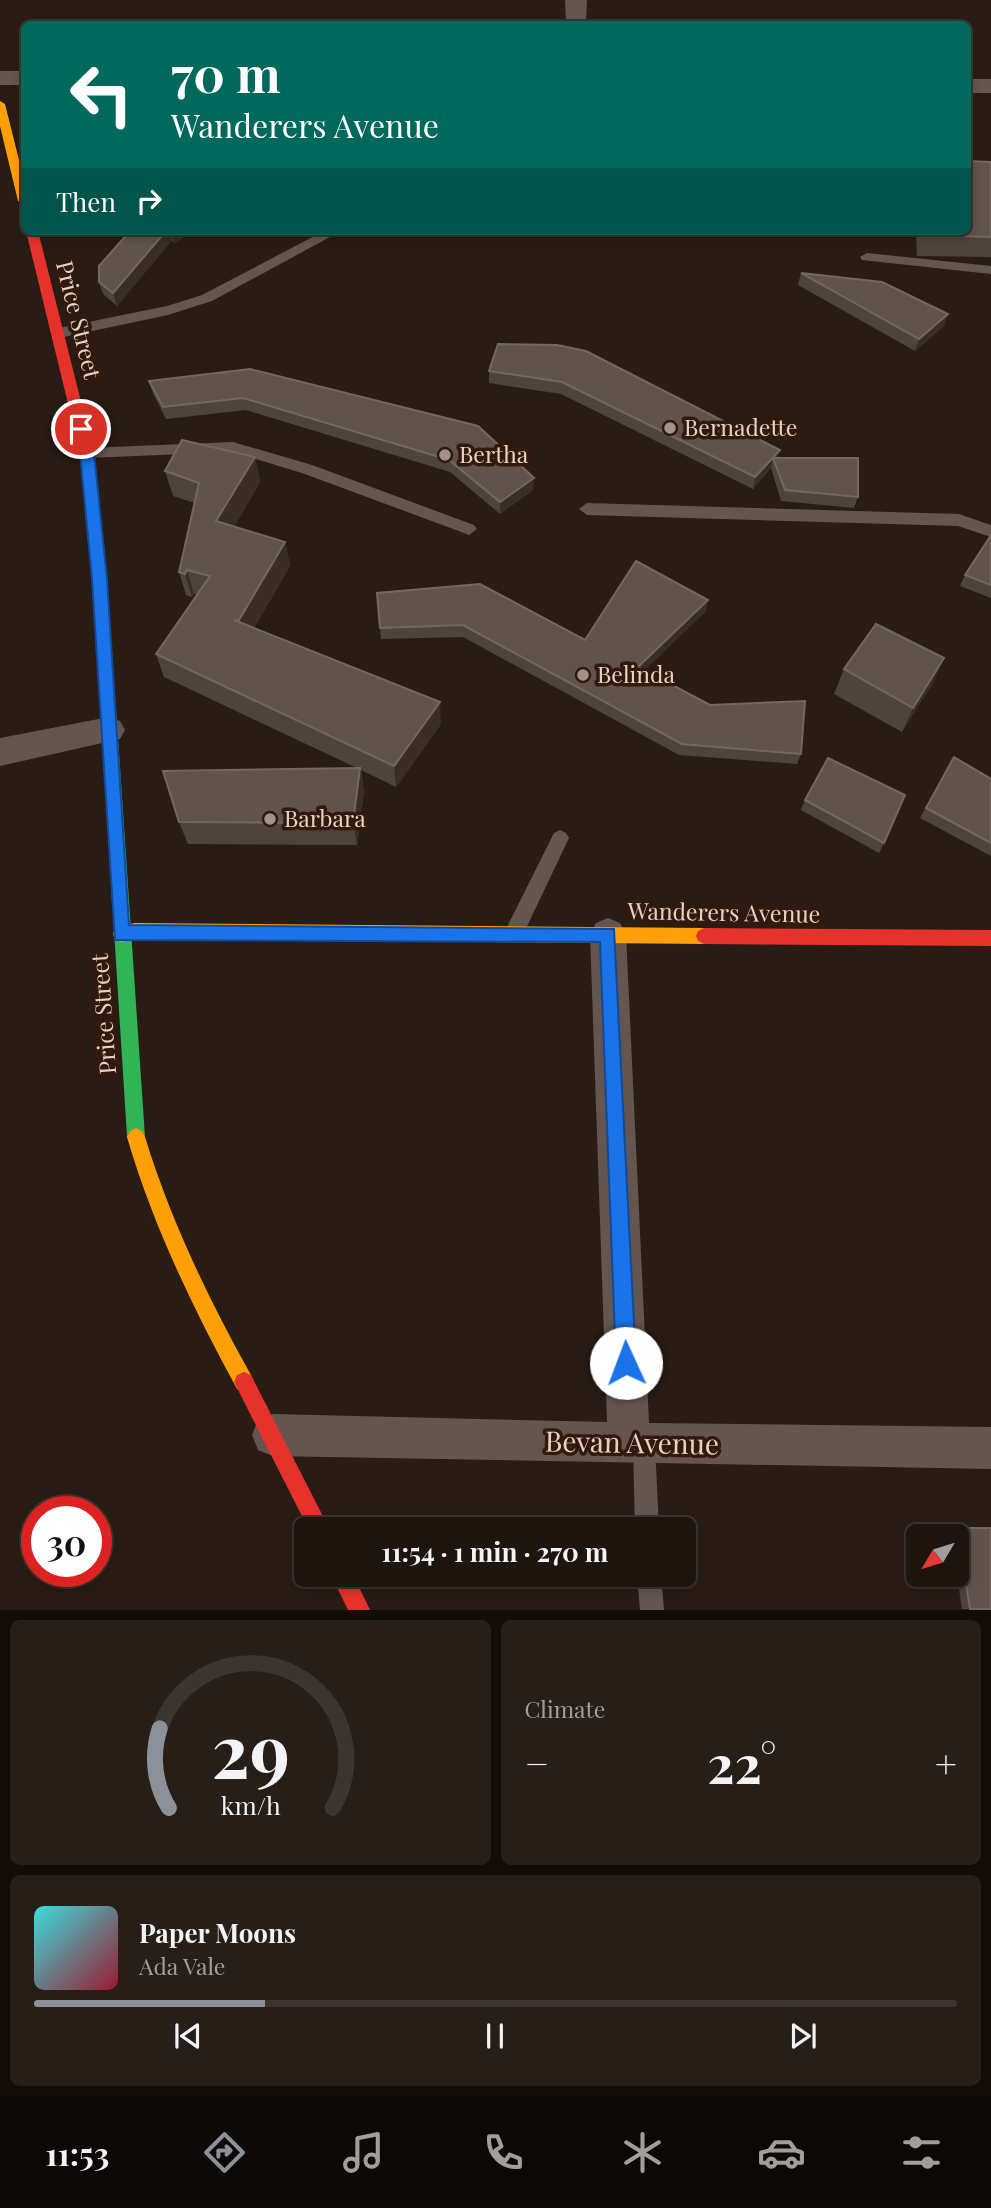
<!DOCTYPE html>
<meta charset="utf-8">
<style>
body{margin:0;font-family:"Playfair Display",serif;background:#271e18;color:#f1f3f6;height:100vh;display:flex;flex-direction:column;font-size:26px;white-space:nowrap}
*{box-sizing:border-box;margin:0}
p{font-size:23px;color:#a19f9e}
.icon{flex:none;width:38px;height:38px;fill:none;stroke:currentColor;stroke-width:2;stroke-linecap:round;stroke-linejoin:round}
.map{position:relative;height:1610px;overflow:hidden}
.details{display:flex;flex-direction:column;gap:10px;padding:10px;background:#110c08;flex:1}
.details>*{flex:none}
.guide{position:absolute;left:21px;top:21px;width:950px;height:214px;border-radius:10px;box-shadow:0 4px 10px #0003,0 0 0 2px #3c342f;background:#00695c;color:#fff;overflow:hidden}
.needle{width:46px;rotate:232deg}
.fabs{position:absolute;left:906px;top:1524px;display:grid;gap:14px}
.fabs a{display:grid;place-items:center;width:63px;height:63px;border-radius:10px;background:#1f150f;box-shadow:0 4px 10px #0003,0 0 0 2px #3c342f;font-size:35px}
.speed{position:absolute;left:21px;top:1496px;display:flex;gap:14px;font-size:35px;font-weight:700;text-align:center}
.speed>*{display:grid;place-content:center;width:91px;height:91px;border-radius:50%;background:#1f150f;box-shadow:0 4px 10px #0003,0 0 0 2px #3c342f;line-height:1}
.speed .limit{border:10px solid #d22;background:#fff;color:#111}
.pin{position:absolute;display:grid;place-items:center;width:60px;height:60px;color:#fff;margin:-30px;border:4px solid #fff;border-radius:50%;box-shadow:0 2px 7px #0007}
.me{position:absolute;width:77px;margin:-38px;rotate:358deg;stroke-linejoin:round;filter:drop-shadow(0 0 5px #0008)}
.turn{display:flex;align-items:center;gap:24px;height:147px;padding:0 35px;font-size:32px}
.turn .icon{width:91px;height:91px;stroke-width:2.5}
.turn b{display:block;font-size:49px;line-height:60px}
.then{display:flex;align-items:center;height:66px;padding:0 35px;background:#0003;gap:14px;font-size:26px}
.big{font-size:52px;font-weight:700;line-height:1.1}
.details .tile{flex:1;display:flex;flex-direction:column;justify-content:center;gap:10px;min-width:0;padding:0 24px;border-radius:10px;background:#271e18}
.details .dial{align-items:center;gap:0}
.dial svg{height:182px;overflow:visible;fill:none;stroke:#3c342f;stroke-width:7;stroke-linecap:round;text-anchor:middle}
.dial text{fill:#f1f3f6;stroke:none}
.song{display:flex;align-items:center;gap:21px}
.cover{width:84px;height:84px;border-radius:10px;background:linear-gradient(135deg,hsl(180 70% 55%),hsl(350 70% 35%))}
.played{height:7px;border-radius:4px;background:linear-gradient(90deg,#8c9099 25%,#3c342f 25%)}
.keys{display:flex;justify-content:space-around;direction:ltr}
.heat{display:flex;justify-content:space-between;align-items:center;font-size:38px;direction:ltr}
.details .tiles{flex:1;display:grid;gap:10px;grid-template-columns:1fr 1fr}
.tile:last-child{grid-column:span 2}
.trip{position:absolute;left:294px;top:1517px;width:402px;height:70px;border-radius:10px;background:#1f150f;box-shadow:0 4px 10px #0003,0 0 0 2px #3c342f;font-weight:700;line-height:70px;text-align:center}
.tab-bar{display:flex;height:112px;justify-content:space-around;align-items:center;background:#0c0806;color:#a19f9e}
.tab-bar .icon{width:49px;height:49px}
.tab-bar .on{color:#8c9099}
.tab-bar b{font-size:32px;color:#f1f3f6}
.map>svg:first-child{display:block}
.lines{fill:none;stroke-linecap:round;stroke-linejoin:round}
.lane{fill:#655550;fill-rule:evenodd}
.street{fill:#655550;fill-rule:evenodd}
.fast{fill:#30b455;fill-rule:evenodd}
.slow{fill:#ff9f0a;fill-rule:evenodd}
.jam{fill:#e5322d;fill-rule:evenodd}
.wall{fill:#4f443d}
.shaded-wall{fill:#392d26}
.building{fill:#5f534c;stroke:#74675f;stroke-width:2}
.route{fill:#1a73e8;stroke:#114b97;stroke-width:2}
.poi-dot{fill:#a3928a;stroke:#32190b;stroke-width:2.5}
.labels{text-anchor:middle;stroke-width:7;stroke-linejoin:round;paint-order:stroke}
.street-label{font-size:23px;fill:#e4d2c9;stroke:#32190b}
.poi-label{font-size:23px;fill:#e4d2c9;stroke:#32190b;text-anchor:start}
.near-street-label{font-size:28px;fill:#e4d2c9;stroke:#32190b}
</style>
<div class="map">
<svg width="991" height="1610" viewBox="0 0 991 1610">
<rect width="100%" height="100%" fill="#291c14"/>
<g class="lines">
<path class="lane" d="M324,231h17l-129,70 -44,14 -109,23 -7,-5 7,-5 108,-22 35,-11z
M867,253l124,13v8l-129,-14 -2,-3z
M233,442l79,23 162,60 3,4 -8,6 -5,-2 -162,-60 -69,-21 -146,6 -7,-5 7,-5z
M587,503l372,11 32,11v12l-33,-11 -371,-11 -8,-6z
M560,830l6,3 3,5 -48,101 -7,2 -7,-2 -2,-6 2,-6 47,-94z
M644,1433l8,3 3,8 4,86h-24l-2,-86 3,-8z
M637,1575h24l3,35h-24z"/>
<path class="street" d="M565,0h22l-1,24h-20z
M0,71h24v14h-24z
M968,79h23v14h-23z
M109,717l11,4 5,9 -5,9 -120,27v-28z
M608,918l12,5 6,11 23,489 342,4v42l-718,-13 -15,-6 -6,-15 6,-15 15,-6 334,8 -17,-488 6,-11z"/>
<path class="fast" d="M109,717l5,2 3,4 28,414 -3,6 -6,3 -6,-3 -3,-6 -26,-414 3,-4z"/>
<path class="slow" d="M0,101l5,3 19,76v25l-6,-4 -18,-75z
M134,923l570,5 6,3 2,5 -2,5 -6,3 -570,-5 -13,3 -6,-3 -2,-5 2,-5z
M136,1128l6,3 3,6c26,84 63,161 106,238l3,7 -3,7 -7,3 -7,-3c-44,-81 -84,-163 -110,-252l3,-6z"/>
<path class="jam" d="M26,231h12l56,222 13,126 10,144 -3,4h-10l-3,-4 -8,-144 -13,-126z
M704,928l287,2v16l-287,-2 -6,-3 -2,-5 2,-5z
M244,1372l7,3 79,155h-21l-75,-148 3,-7z
M331,1575h22l17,35h-22z"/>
</g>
<path class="wall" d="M991,162v95l-74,-1 -1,-25h52z
M130,231h66l-22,12 -2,-3 -55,66 -14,-12 -4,-12z
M801,273l143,53 -29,25 -117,-66z
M586,351l192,107 80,39 -4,11 -73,-7 -10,-33 -18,21 -192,-95 -72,-11v-12z
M250,369l283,121 -33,24 -50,-42 -204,-62 -80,9 -13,-26 -4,-12z
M255,457l5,25 -26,45 51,15 5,24 -36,62 187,96 -45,63 -35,-17 3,22 -7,53 -169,-1 -9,-22 178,-54 -193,-91 -8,-23 41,-60h-3l-2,3 -6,-2 -7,-23 16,-69 -22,-7 -8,-25z
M991,535v63l-31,-12 5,-11z
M377,593l208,47 121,-29 -62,59 157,84 -4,10 -118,-9 -216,-118 -82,2z
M844,669l89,14 -31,49 -68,-38z
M954,757l37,22v77l-71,-38z
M805,800l79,43 -5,10 -78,-43z
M957,1528l34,81h-29l-5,-34v-39h-6l-2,-7z"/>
<path class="shaded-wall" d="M166,231h4l2,9 -55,66 -4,-13z
M171,231h25l-22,12z
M948,314l-4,12 -29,25 4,-12z
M780,450l-3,12 -4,-4 -2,10 -18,21 2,-12z
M255,457l5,25 -37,64 -7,-25z
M534,478l-1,12 -33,24v-12z
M285,542l5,24 -45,77 -6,-23z
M187,570l7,24 -2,3 -7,-23z
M708,600l-2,11 -69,67 1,-11z
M944,658l-11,25 -31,49 11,-24z
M440,702l1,22 -45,63 -2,-21z
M360,768l4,24 -7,53 -4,-22z"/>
<path class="building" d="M968,161l23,1v75l-68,-2v-4h45z
M130,231h36l-53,62 -14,-11v-16z
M801,273l81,9 66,32 -29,25z
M498,344l59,1 29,6 194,99 -25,27 -193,-95 -73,-11z
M250,369l228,57 56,52 -34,24 -51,-42 -206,-62 -80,9 -14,-26z
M182,440l73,17 -39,64 69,21 -46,78h-5l206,82 -46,64 -238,-112 54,-78 -23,-6 -2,4 -6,-2 20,-89 -34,-12z
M773,458h85v39l-73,-7z
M991,535v50l-26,-10z
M636,561l72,39 -70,67 72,38 95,-4 -4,53 -119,-10 -219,-119 -83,3 -3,-35 103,-9 105,56z
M876,624l68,34 -31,50 -69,-39z
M954,757l37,22v64l-65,-35z
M828,758l77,37 -21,48 -79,-43z
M360,768l-7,55 -174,-1 -16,-51z
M957,1528h34v81h-21z"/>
<path class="route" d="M81,424l7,5 6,24 13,126 22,346 485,4 22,434 -3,7 -7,3 -7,-3 -3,-7 -16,-421 -485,-2 -23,-361 -12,-126 -5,-24z"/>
<g class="poi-dot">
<circle cx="670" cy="428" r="7"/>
<circle cx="445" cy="455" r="7"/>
<circle cx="583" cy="675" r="7"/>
<circle cx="270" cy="819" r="7"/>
</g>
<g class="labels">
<g class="street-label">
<text transform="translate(78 320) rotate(76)" y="8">Price Street</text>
<text transform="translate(724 913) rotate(1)" y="8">Wanderers Avenue</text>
<text transform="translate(104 1014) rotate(-94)" y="8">Price Street</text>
</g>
<g class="poi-label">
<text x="684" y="436">Bernadette</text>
<text x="459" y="463">Bertha</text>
<text x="597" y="683">Belinda</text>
<text x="284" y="827">Barbara</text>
</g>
<g class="near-street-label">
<text transform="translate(632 1443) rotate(1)" y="10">Bevan Avenue</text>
</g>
</g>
</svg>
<div class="fabs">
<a><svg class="needle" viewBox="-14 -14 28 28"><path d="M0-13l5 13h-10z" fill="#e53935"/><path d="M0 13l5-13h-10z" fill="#a19f9e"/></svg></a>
</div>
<div class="speed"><div class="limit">30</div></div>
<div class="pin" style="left:81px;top:429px;background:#d93025"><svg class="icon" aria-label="arrive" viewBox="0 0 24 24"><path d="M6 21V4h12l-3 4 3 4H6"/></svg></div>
<svg class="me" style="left:626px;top:1363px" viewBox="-20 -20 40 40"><circle r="19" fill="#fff"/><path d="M0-13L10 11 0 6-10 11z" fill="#1a73e8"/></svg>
<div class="trip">11:54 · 1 min · 270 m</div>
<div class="guide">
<div class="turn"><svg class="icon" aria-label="left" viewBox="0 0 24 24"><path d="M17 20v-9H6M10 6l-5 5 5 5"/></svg><div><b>70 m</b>Wanderers Avenue</div></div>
<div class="then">Then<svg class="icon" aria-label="right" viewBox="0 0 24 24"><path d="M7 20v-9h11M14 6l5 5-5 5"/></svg></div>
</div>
</div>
<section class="details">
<div class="tiles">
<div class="tile dial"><svg viewBox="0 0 100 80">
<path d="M14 69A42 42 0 1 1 86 69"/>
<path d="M14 69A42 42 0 0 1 10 34" stroke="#8c9099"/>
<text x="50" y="56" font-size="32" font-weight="700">29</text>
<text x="50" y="72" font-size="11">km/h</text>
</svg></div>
<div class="tile"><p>Climate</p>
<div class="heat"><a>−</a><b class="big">22°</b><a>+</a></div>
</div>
<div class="tile">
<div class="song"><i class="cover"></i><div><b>Paper Moons</b><p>Ada Vale</p></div></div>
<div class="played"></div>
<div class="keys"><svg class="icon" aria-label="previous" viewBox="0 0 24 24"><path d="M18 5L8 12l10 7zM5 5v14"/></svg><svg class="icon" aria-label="pause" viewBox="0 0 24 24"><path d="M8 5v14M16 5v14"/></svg><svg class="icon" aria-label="next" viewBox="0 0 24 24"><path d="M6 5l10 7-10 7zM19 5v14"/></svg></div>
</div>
</div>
</section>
<nav class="tab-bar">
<b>11:53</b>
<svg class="icon on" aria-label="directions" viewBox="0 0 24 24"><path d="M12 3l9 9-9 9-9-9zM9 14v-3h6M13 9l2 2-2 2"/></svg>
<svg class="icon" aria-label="music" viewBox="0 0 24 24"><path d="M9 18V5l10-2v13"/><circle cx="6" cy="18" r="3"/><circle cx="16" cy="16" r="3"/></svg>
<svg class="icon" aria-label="phone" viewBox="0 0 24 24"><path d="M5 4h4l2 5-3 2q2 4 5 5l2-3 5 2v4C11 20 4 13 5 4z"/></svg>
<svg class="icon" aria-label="climate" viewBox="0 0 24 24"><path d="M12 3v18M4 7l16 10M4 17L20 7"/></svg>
<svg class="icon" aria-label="car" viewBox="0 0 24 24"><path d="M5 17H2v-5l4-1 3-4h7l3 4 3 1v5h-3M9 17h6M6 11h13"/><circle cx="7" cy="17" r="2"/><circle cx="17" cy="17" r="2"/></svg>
<svg class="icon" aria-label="filters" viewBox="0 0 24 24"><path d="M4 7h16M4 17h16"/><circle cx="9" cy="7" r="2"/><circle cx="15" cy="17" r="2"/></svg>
</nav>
